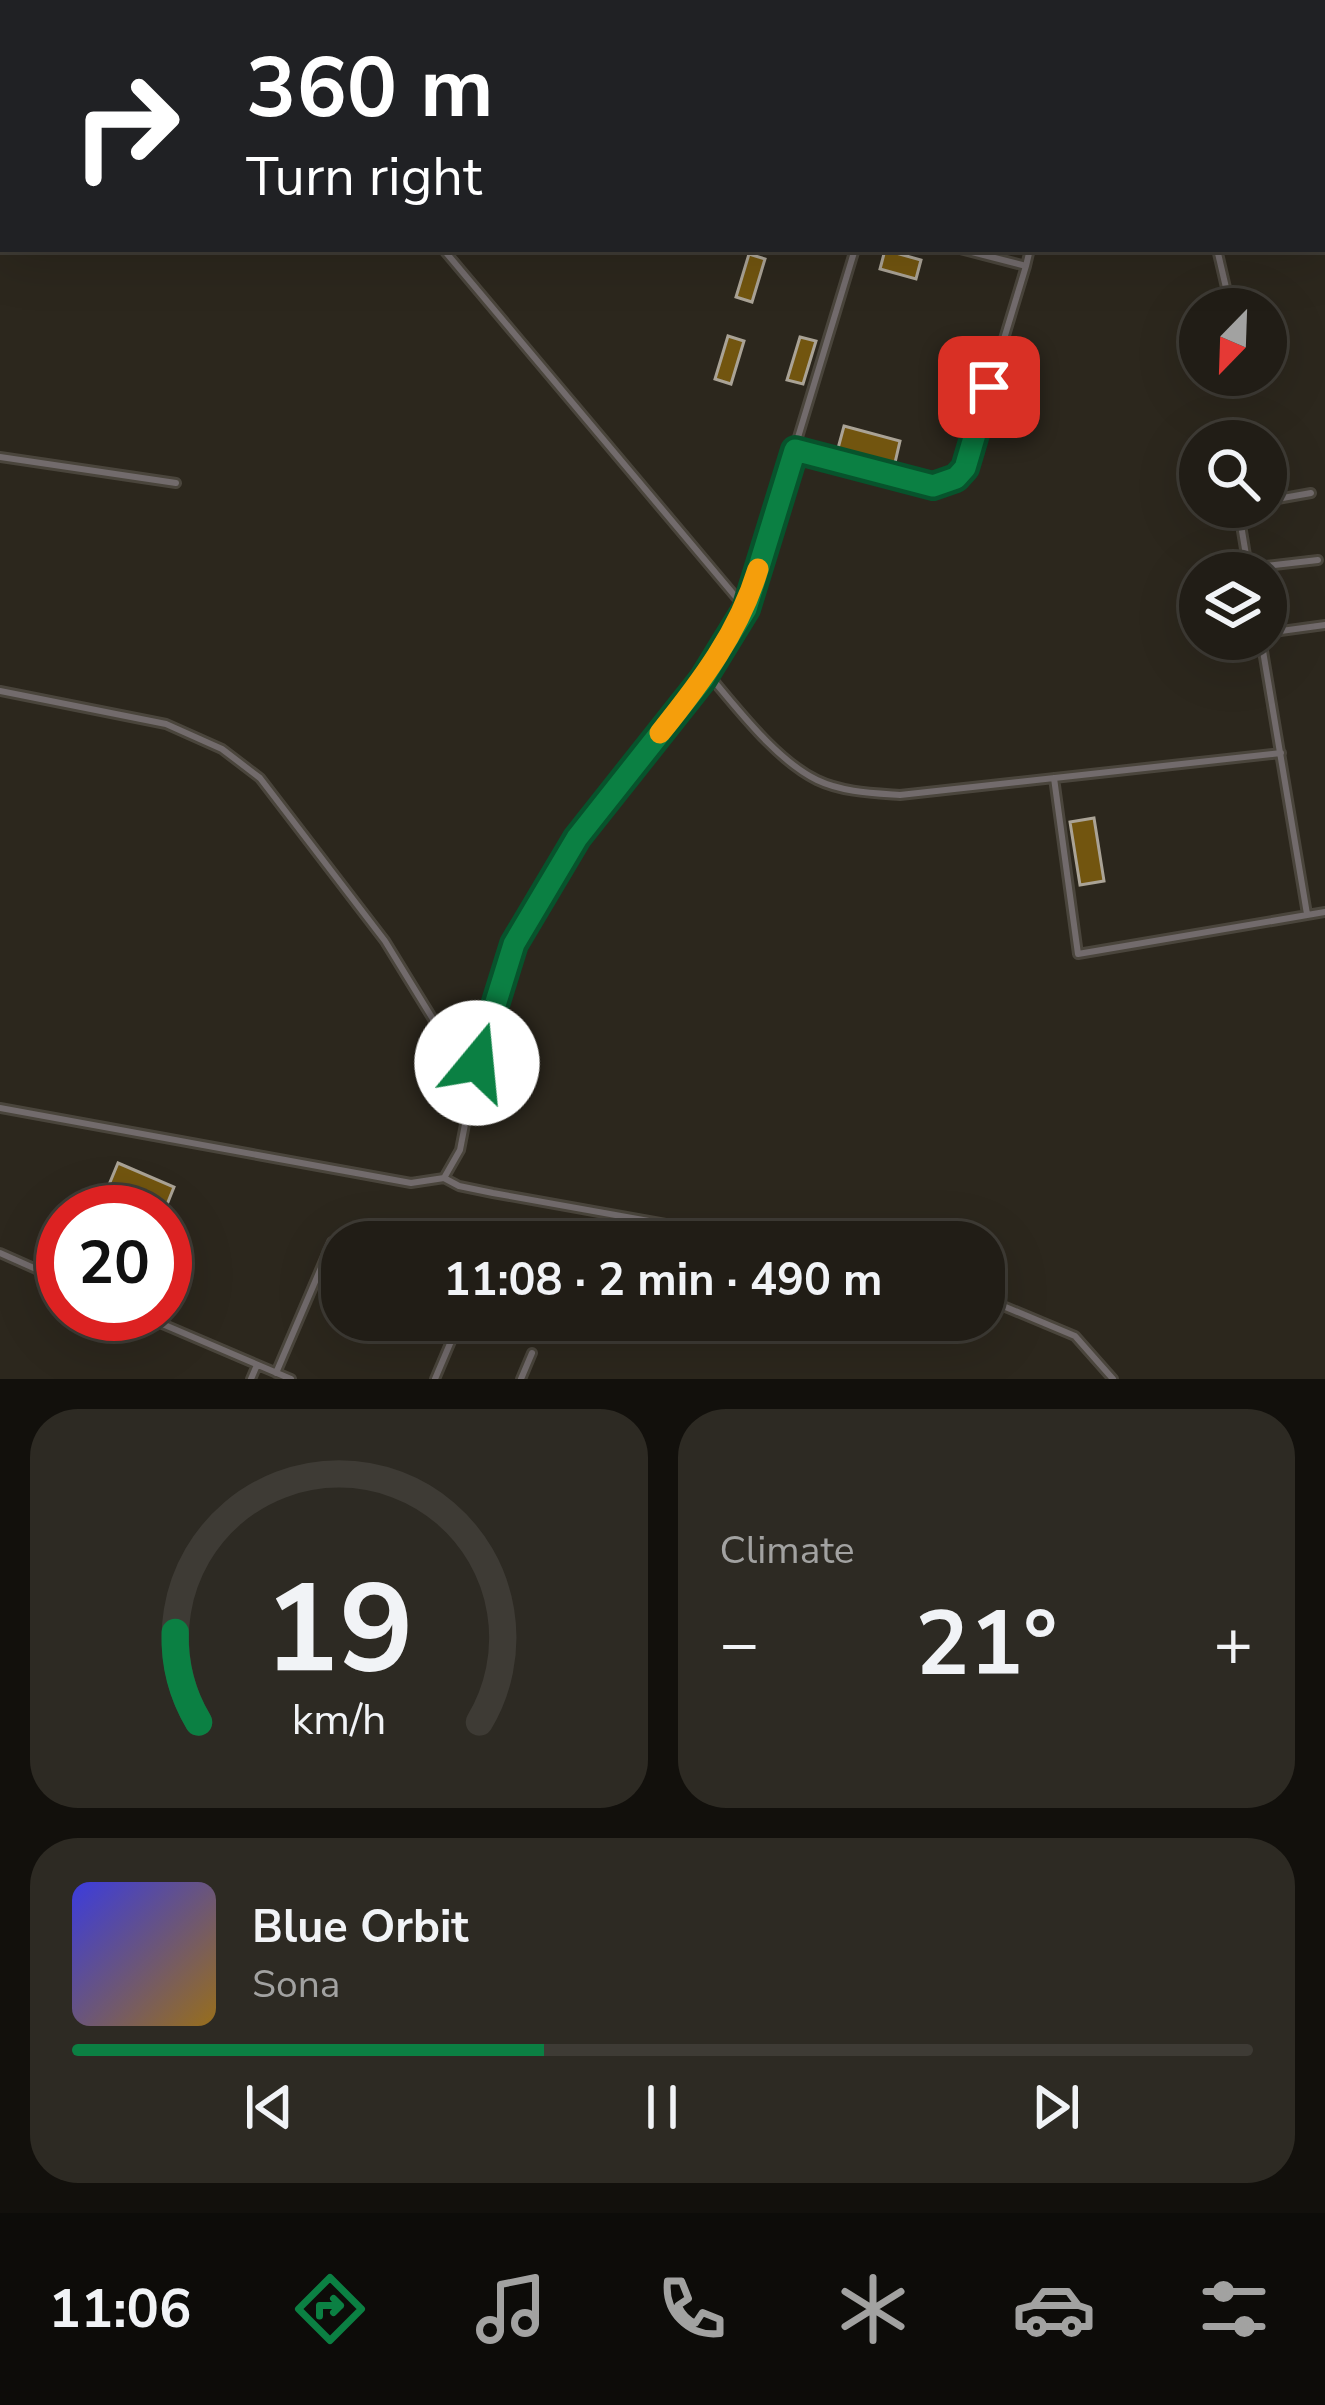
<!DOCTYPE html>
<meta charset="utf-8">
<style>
body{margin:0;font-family:"Nunito Sans",sans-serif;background:#2d2a23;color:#f1f3f6;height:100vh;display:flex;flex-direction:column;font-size:45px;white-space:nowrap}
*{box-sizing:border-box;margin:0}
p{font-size:39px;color:#a2a2a1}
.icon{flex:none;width:66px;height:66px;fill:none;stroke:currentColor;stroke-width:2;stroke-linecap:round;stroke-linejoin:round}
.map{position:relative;height:1379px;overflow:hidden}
.details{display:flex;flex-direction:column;gap:30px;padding:30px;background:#12100c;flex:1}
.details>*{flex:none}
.guide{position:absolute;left:0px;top:0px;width:1326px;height:252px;box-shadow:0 12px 48px #0002,0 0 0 3px #3e3b35;background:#202124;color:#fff;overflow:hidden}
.needle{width:78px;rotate:203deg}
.tools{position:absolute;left:1179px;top:288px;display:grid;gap:24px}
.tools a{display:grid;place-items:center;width:108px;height:108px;border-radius:50%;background:#211d16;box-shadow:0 12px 48px #0002,0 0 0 3px #3e3b35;font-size:60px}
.speed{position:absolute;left:36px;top:1185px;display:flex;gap:24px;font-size:60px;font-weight:700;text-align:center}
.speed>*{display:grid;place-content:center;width:156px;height:156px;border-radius:50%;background:#211d16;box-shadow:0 12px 48px #0002,0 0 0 3px #3e3b35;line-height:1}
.speed .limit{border:18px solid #d22;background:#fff;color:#111}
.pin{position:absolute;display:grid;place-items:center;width:102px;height:102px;color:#fff;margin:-51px;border-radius:24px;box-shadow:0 6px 18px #0006}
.me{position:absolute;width:132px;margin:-66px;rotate:17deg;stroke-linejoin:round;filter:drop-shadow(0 0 9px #0008)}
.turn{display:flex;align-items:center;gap:42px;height:252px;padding:0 48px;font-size:54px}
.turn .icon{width:156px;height:156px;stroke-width:2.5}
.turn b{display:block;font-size:84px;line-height:102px}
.big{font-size:90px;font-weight:700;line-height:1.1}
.details .card{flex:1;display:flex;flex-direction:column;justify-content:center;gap:18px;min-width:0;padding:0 42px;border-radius:48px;background:#2d2a23}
.details .dial{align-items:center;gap:0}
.dial svg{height:312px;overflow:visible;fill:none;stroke:#3e3b35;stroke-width:7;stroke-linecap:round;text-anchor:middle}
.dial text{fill:#f1f3f6;stroke:none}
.song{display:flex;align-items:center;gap:36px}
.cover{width:144px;height:144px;border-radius:18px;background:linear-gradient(135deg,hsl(240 70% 55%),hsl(40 70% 35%))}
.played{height:12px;border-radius:6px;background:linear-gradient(90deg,#0b8043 40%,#3e3b35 40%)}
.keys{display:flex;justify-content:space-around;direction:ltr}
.heat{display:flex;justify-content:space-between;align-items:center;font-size:66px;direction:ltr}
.details .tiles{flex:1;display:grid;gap:30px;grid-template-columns:1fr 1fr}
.card:last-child{grid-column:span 2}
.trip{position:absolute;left:321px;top:1221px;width:684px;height:120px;border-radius:48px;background:#211d16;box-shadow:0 12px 48px #0002,0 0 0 3px #3e3b35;font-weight:700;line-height:120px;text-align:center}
.tab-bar{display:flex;height:192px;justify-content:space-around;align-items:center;background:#0d0c09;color:#a2a2a1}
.tab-bar .icon{width:84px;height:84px}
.tab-bar .active{color:#0b8043}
.tab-bar b{font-size:54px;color:#f1f3f6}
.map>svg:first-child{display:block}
.building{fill:#72550f;stroke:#aaa396;stroke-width:3}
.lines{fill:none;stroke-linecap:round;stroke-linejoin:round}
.lane-casing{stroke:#4a453c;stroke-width:12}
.lane{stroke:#726b6c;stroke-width:6}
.route-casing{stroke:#07532c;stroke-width:30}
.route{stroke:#0b8043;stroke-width:21}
.slow{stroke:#f59e0b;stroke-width:21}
</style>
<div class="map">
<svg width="1325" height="1379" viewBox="0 0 1325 1379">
<rect width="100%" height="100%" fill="#2c271d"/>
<path class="building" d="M885,250l36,10 -5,19 -36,-10z
M749,254l16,5 -13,43 -16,-5z
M728,336l16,5 -13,43 -16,-5z
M800,337l16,4 -13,43 -16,-4z
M844,426l56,15 -6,26 -57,-15z
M1094,818l10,63 -24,4 -10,-63z
M118,1163l56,24 -10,25 -23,-6 -3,6h-25l6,-15 -13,-5z"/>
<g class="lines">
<g class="lane-casing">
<path id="lane" d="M310,3l1,-3
M1098,3l1,-3
M1323,166h2
M443,249l303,360
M1217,249l14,60
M1026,266l4,-17
M795,451l138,35 22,-7 10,-11 61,-202 -66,-17
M0,457l176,26
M1266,501l45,-8
M1238,507l11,66
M1248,568l70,-8
M1266,633l59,-8
M1261,639l46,275
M708,674c29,34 68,86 109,106 25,12 55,13 83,15l381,-42
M0,691l166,33 56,25 38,29 125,163 62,101 13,14 15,7
M1054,778l24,176 247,-42
M0,1108l411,75 33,-5 16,-28 17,-87 37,-119 63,-106 126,-159 43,-70 109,-360
M444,1178l15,8 34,7 273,49
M0,1253l63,28
M984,1298l91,38 38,43
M139,1314l152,65
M276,1373l56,-131 10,4
M251,1379l6,-14
M435,1379l25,-59
M521,1379l11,-26"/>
</g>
<use href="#lane" class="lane"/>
</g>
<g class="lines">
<g class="route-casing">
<path id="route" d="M477,1063l37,-119 63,-106 126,-159 43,-70 49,-159 138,36 23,-8 9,-10 24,-81"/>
</g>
<use href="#route" class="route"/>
<path class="slow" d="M660,733c41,-51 79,-101 98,-164"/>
</g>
</svg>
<div class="tools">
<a><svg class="needle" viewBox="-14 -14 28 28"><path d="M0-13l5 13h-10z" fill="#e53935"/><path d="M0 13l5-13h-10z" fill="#a2a2a1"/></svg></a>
<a><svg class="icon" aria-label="search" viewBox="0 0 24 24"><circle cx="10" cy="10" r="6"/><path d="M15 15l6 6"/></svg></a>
<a><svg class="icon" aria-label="layers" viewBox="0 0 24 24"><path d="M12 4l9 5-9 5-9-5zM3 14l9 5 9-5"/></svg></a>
</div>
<div class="speed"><div class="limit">20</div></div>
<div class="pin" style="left:989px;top:387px;background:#d93025"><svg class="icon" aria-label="arrive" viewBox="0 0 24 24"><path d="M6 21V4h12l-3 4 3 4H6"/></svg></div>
<svg class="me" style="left:477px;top:1063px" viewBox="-20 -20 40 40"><circle r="19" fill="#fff"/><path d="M0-13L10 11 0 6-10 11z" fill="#0b8043"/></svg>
<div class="trip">11:08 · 2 min · 490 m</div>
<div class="guide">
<div class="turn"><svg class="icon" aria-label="right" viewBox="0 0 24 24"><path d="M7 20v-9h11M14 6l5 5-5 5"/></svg><div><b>360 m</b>Turn right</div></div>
</div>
</div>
<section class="details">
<div class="tiles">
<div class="card dial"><svg viewBox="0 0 100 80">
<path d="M14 69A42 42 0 1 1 86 69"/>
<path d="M14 69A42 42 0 0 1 8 46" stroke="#0b8043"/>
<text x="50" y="56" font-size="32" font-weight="700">19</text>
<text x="50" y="72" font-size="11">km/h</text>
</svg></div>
<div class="card"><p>Climate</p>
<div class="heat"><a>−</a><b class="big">21°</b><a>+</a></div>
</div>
<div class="card">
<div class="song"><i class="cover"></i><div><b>Blue Orbit</b><p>Sona</p></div></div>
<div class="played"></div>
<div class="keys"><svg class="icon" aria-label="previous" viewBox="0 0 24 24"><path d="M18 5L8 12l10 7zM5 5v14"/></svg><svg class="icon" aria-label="pause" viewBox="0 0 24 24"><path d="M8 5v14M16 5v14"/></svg><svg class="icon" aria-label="next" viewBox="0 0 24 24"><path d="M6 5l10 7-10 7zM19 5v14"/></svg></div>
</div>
</div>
</section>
<nav class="tab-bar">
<b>11:06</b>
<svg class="icon active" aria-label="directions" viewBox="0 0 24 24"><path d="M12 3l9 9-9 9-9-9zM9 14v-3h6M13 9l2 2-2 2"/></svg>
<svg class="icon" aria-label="music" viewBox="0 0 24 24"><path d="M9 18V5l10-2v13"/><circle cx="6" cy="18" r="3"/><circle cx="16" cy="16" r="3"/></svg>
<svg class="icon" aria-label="phone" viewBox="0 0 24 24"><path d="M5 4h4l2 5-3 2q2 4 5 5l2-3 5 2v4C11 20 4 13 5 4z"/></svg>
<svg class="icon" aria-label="climate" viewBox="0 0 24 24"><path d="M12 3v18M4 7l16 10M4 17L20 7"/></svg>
<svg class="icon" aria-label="car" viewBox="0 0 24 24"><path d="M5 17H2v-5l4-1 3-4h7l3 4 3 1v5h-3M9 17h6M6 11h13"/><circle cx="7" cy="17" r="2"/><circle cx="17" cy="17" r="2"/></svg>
<svg class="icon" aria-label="filters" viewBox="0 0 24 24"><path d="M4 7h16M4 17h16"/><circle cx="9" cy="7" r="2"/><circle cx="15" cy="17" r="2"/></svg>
</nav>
